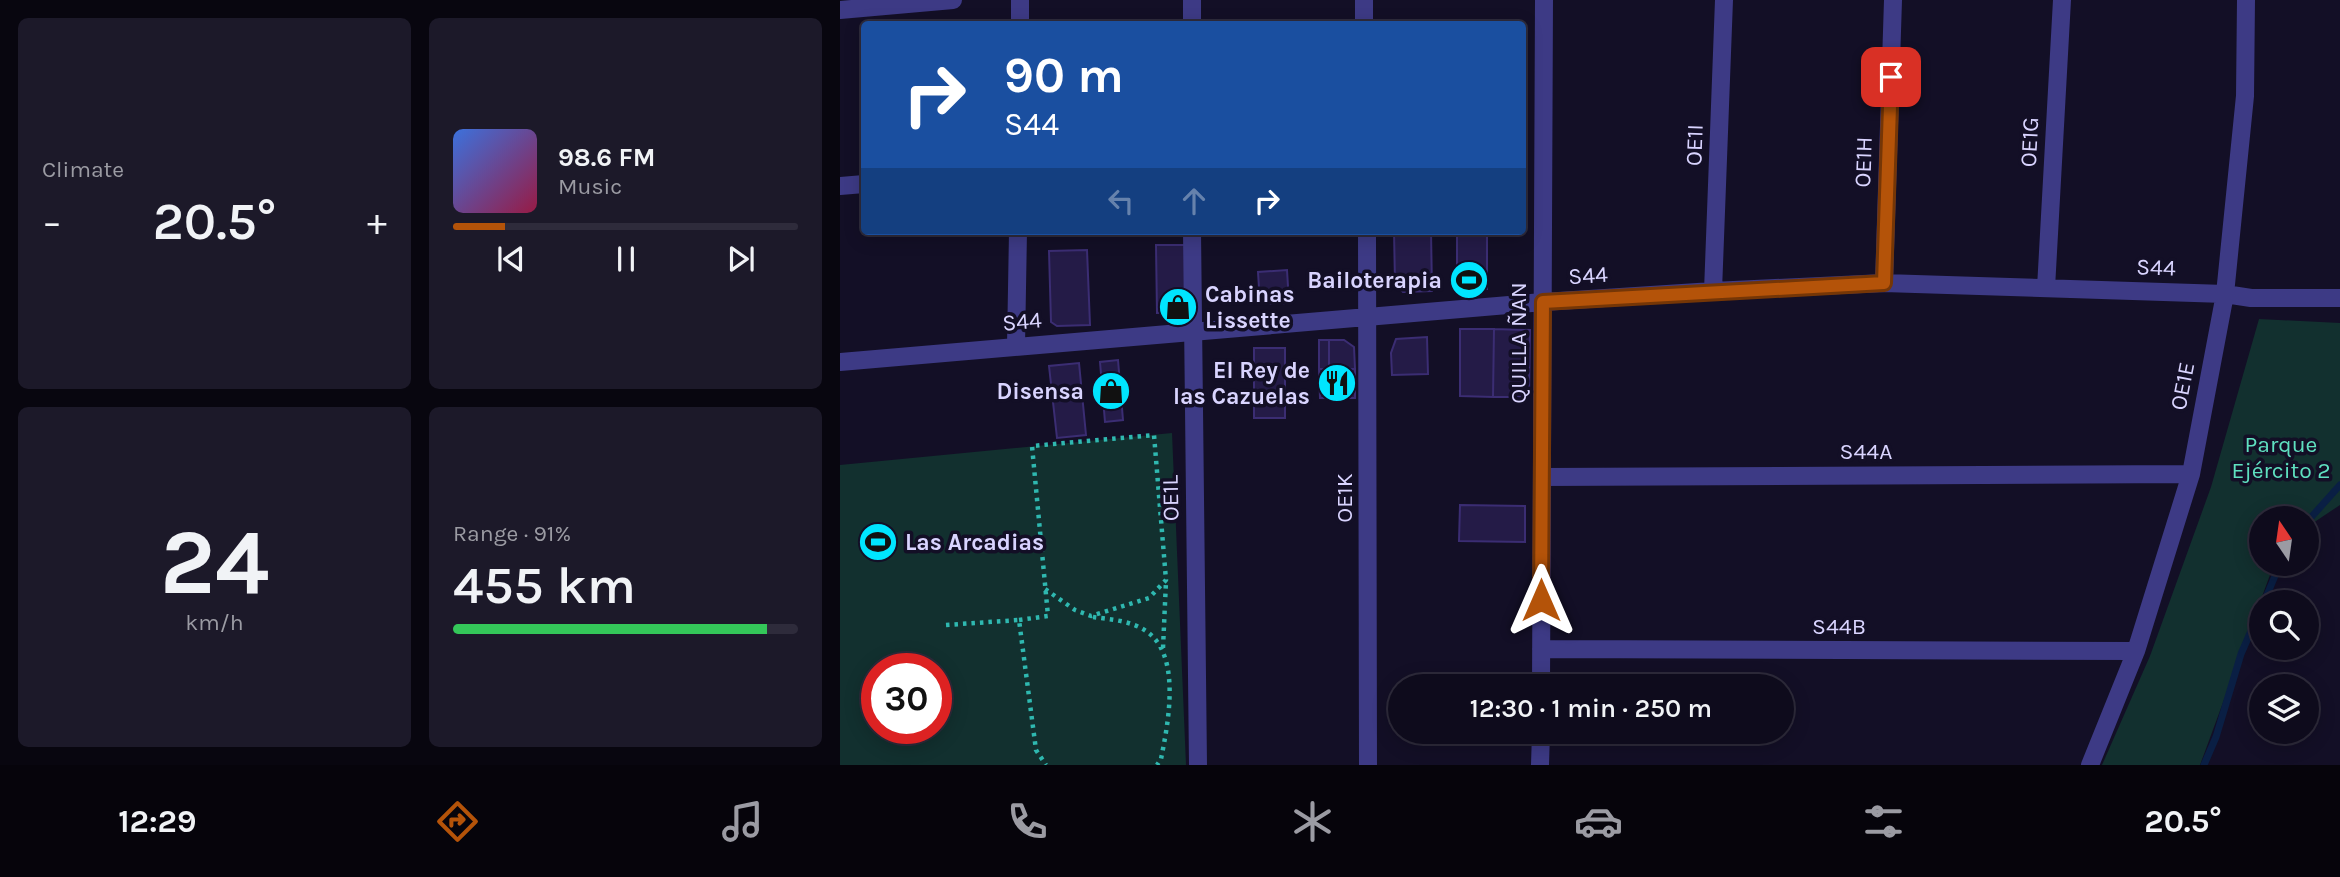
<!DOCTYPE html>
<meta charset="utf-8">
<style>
body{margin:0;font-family:Karla,sans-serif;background:#1c1929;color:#f1f3f6;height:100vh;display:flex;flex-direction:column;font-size:26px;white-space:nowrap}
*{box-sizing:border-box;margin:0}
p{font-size:23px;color:#9b9ba3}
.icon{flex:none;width:38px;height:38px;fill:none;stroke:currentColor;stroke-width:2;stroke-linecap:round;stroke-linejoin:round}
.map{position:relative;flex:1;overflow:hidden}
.side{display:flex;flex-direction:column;gap:18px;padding:18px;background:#08060f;width:840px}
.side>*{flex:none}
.hud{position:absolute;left:21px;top:21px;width:665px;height:214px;border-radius:7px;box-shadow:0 4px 18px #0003,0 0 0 2px #2e2b3b;background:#1a4fa0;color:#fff;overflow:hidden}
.needle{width:46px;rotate:347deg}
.tools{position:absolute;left:1409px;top:506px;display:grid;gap:14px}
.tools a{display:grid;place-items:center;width:70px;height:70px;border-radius:50%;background:#0e0b1c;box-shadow:0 4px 18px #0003,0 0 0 2px #2e2b3b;font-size:35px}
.speed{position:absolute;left:21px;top:653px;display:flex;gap:14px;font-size:35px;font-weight:700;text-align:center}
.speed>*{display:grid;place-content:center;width:91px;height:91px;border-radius:50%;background:#0e0b1c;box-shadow:0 4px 18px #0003,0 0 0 2px #2e2b3b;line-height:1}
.speed .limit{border:10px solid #d22;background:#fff;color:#111}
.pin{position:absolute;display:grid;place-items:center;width:60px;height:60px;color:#fff;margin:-30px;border-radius:14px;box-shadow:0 4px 10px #0006}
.me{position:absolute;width:77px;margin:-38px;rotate:0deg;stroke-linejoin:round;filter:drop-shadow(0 0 5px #0008)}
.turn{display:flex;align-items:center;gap:24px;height:147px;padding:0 28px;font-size:32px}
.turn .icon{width:91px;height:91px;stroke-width:2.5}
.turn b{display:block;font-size:49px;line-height:60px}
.lanes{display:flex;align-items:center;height:66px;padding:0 28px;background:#0003;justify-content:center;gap:35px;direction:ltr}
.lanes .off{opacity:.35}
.big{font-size:52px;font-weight:600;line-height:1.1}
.side .tile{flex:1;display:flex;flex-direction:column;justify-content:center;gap:10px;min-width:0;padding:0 24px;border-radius:10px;background:#1c1929}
.side .dial{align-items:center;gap:0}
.dial b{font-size:91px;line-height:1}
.song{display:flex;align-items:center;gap:21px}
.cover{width:84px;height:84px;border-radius:10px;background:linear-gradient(135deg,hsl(220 70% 55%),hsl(340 70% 35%))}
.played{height:7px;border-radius:4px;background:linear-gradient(90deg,#b45309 15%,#2e2b3b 15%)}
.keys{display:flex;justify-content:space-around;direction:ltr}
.heat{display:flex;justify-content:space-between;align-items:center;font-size:38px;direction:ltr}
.charge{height:10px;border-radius:5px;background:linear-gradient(90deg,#34c759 91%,#2e2b3b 0)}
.side .tiles{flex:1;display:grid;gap:18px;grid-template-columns:repeat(2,1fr)}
.trip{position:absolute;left:548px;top:674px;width:406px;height:70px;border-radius:35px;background:#0e0b1c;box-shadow:0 4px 18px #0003,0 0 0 2px #2e2b3b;font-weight:600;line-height:70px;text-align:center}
.tabs{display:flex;height:112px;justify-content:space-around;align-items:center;background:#06040b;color:#9b9ba3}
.tabs .icon{width:49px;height:49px}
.tabs .on{color:#b45309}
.tabs b{font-size:32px;color:#f1f3f6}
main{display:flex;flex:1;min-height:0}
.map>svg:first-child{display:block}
.green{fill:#12302f;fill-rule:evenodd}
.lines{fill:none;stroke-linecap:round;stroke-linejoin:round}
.stream{stroke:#0a1f44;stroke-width:7}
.building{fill:#241b47;stroke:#3b2d73;stroke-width:2}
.path{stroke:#2fb8b0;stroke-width:4.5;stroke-dasharray:3.5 5;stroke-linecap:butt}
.minor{stroke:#3d3a85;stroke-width:18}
.route-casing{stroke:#753606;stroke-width:18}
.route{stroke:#b45309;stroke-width:12}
.labels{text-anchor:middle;stroke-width:7;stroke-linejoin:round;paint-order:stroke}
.street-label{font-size:23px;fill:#d9d4ff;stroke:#130f26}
.poi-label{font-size:23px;font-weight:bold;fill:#d9d4ff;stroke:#130f26;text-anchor:end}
.park-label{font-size:23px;fill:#5fe0c0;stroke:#130f26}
</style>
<main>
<section class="side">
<div class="tiles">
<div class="tile"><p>Climate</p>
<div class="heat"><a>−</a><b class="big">20.5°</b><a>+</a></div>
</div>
<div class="tile">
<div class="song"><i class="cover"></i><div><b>98.6 FM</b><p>Music</p></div></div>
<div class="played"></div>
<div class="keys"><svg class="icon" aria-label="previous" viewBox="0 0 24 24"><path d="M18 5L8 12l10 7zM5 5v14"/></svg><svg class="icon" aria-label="pause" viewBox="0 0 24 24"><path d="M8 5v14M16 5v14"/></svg><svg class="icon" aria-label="next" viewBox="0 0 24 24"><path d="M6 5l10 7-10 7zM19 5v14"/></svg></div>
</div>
<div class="tile dial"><b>24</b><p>km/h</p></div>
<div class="tile"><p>Range · 91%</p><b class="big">455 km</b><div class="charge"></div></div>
</div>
</section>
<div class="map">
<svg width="1500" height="765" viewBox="0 0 1500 765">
<rect width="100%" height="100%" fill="#130f26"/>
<path class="green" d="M1419,319l81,4v182l-33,22 -1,-9h-45v46h13l-74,201h-98l48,-109 61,-169z
M332,433l14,332h-346v-300zM96,668v60h-59v-60z"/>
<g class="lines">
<path class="stream" d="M1466,523l34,-38
M1424,602l16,-38
M1364,765l12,-28 25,-83 20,-46"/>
</g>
<path class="building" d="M554,231h37l1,60 -29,1 -8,-9z
M617,231h30v58h-30z
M316,245h29l1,67 -29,1z
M247,250l3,75 -33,1 -6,-4 -2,-71z
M447,270l2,33 -29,1 -2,-32z
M620,329h34l-1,68 -33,-1z
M654,329l36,1 -1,67h-36z
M587,337l1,37 -36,1 -1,-22 5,-14z
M479,340h10v29h-10z
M489,340h15l10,7 1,22h-26z
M414,348h31v70h-31z
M278,360l5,60 -18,2 -5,-60z
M239,363l7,72 -29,3 -8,-72z
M479,369h36v29h-35z
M620,505l65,1v36l-66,-1z"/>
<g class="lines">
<path class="path" d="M253,617c16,2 39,4 53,14 36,24 22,93 15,128l-4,6
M179,620l29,-4 -16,-170 122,-11 12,145 -17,18 -58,18 -16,-6 -30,-21
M106,625l73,-5 17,130 10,15
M323,648l3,-67"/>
<path class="minor" d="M352,0v24
M524,0v24
M0,10l113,-10
M180,24v-24
M0,186l24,-2
M352,231l6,534
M527,231l1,534
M1044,283l9,-283
M1206,288l16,-288
M873,291l11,-291
M176,346l2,-115
M0,362l703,-60 170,-11 171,-8 341,11 26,4h89
M702,477l649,-3
M701,649l595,2
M701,686l3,-686
M700,765l1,-33
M1250,765l46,-114 55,-177 34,-180 20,-198 1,-96"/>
</g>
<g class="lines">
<g class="route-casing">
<path id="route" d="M701,600l2,-298 341,-19 7,-206"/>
</g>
<use href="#route" class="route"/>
</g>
<defs>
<g id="stadium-disc" transform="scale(2.0125)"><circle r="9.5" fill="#00e5ff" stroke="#130f26"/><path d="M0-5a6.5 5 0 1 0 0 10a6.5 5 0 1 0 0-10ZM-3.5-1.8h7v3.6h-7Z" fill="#111"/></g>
<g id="shop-disc" transform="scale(2.0125)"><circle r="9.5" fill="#00e5ff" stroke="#130f26"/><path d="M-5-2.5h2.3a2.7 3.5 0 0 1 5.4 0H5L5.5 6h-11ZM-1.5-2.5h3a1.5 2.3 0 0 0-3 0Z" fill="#111"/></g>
<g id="restaurant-disc" transform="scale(2.0125)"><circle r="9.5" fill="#00e5ff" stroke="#130f26"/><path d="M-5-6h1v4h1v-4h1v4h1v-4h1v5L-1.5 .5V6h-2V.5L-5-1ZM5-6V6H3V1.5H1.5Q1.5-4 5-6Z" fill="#111"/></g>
</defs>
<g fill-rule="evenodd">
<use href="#stadium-disc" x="629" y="280"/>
<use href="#shop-disc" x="338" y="307"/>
<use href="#restaurant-disc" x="497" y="383"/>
<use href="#shop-disc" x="271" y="391"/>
<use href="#stadium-disc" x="38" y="542"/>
</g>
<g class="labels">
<g class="street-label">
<text transform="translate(1189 142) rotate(-87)" y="8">OE1G</text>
<text transform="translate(854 145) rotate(-88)" y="8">OE1I</text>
<text transform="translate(1023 162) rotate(-88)" y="8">OE1H</text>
<text transform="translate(1316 267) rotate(2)" y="8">S44</text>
<text transform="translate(748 275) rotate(-4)" y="8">S44</text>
<text transform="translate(182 321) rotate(-5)" y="8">S44</text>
<text transform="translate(678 343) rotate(-90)" y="8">QUILLA ÑAN</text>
<text transform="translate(1342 386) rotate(-79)" y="8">OE1E</text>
<text x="1026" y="459">S44A</text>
<text transform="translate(330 498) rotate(-91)" y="8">OE1L</text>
<text transform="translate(504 498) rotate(-90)" y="8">OE1K</text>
<text x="999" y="634">S44B</text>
</g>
<g class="poi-label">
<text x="602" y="288">Bailoterapia</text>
<text x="365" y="302" text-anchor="start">Cabinas<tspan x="365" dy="26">Lissette</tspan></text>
<text x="470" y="378">El Rey de<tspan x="470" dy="26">las Cazuelas</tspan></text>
<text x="244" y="399">Disensa</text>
<text x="65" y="550" text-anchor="start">Las Arcadias</text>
</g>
<g class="park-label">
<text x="1441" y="452">Parque<tspan x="1441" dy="26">Ejército 2</tspan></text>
</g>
</g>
</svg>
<div class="tools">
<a><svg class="needle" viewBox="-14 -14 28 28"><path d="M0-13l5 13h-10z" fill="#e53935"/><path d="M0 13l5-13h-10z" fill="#9b9ba3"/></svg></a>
<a><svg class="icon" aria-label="search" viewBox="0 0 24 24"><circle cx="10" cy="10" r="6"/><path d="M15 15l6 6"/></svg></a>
<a><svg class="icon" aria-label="layers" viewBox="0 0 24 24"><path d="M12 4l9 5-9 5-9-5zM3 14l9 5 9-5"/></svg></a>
</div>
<div class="speed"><div class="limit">30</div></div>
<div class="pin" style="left:1051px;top:77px;background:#d93025"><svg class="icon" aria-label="arrive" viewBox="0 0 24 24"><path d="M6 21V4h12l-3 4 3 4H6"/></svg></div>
<svg class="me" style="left:701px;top:600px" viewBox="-20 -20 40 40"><path d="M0-17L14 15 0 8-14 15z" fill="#b45309" stroke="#fff" stroke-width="4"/></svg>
<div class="trip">12:30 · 1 min · 250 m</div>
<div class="hud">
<div class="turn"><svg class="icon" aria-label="right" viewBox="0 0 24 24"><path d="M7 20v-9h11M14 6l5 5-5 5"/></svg><div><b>90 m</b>S44</div></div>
<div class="lanes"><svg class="icon off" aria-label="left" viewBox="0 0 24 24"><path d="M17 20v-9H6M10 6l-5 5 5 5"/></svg><svg class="icon off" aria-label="ahead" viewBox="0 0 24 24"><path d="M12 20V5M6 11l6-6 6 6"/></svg><svg class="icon" aria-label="right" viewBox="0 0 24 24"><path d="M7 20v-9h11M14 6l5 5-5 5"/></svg></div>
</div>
</div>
</main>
<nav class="tabs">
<b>12:29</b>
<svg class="icon on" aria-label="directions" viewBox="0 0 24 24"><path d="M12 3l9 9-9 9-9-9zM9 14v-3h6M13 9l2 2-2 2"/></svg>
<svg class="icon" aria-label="music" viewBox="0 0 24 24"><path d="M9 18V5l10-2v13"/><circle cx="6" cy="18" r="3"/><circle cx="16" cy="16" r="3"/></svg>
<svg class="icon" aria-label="phone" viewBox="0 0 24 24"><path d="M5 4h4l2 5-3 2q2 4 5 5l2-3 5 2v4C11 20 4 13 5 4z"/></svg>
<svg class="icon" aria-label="climate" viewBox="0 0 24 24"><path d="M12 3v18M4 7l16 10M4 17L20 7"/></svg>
<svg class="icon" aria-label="car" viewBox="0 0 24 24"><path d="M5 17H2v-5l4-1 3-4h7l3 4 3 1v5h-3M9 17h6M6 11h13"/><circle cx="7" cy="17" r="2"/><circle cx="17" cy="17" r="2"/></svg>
<svg class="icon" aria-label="filters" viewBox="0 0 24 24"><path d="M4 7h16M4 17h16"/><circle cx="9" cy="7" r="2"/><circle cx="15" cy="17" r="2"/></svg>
<b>20.5°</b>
</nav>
